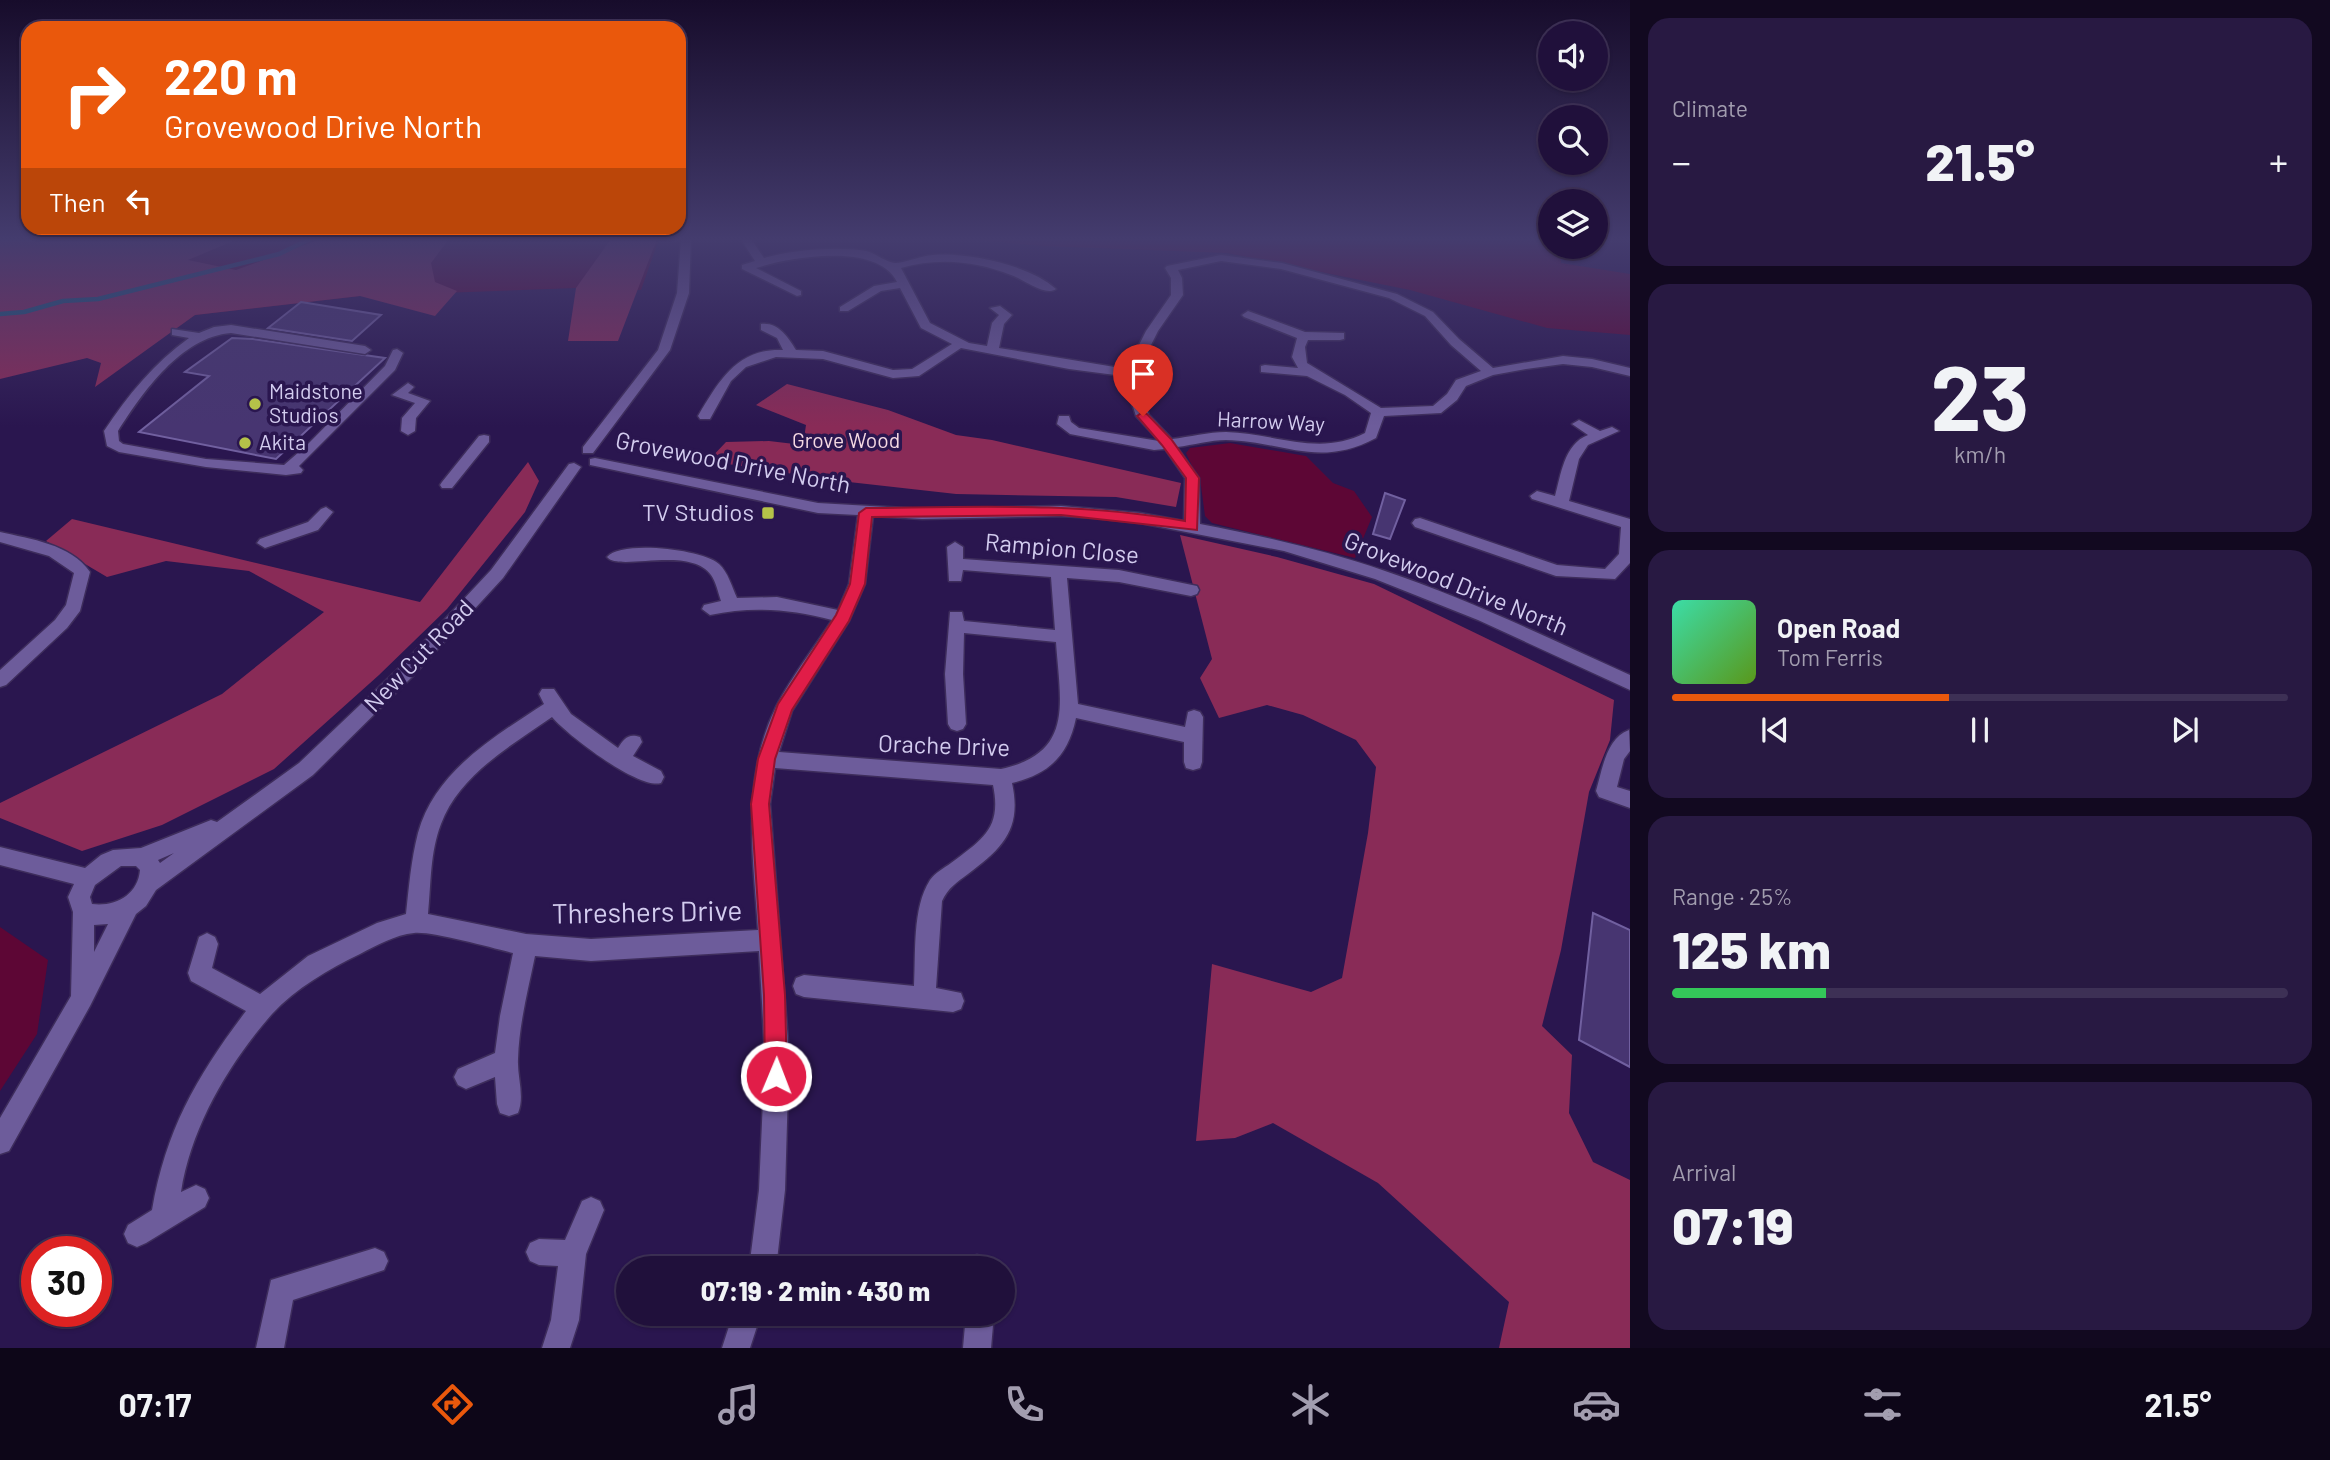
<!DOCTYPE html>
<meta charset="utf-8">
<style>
body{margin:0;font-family:Barlow,sans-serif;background:#281942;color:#f1f3f6;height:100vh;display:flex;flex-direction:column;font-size:26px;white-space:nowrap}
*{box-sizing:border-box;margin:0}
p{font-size:23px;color:#a29daf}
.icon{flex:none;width:38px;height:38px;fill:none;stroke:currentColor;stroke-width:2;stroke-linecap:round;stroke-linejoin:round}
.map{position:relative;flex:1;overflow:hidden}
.details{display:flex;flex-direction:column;gap:18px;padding:18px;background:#120920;width:700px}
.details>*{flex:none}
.top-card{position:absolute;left:21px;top:21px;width:665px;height:214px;border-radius:21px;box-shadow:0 2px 5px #0004,0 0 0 2px #3d3055;background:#ea580c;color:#fff;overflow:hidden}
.buttons{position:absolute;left:1538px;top:21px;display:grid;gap:14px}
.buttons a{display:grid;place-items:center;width:70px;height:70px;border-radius:50%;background:#20103b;box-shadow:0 2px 5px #0004,0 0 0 2px #3d3055;font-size:35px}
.speed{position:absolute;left:21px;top:1236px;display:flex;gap:14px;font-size:35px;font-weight:700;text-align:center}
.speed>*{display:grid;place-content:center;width:91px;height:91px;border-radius:50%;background:#20103b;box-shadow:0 2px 5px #0004,0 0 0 2px #3d3055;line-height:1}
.speed .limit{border:10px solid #d22;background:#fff;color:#111}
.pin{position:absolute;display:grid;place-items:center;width:60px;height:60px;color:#fff;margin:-72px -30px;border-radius:50% 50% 50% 0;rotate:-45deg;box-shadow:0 0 7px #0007}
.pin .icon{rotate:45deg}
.me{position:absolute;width:77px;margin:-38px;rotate:1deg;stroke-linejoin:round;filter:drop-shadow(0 0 5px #0008)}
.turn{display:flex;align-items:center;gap:24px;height:147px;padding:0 28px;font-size:32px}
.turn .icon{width:91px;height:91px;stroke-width:2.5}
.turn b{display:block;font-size:49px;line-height:60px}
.then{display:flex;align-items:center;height:66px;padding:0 28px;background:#0003;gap:14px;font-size:26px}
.big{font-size:52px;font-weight:800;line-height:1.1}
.details .widget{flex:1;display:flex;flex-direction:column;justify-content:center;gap:10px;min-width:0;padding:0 24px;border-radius:21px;background:#281942}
.details .dial{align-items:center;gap:0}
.dial b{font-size:91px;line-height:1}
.song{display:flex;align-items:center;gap:21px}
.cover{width:84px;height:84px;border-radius:10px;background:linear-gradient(135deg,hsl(160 70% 55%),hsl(90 70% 35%))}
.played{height:7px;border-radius:4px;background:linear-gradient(90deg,#ea580c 45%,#3d3055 45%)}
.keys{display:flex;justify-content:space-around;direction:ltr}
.heat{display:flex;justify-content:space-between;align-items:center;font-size:38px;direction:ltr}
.charge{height:10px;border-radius:5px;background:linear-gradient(90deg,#34c759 25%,#3d3055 0)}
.trip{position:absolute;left:616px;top:1256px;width:399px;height:70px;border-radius:35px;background:#20103b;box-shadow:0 2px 5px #0004,0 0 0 2px #3d3055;font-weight:800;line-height:70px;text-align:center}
.dock{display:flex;height:112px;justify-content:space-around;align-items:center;background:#0d0618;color:#a29daf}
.dock .icon{width:49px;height:49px}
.dock .current{color:#ea580c}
.dock b{font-size:32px;color:#f1f3f6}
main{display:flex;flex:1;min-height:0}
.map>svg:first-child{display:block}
.green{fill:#5d0635}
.forest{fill:#892b57}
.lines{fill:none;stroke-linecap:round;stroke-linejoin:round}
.stream{stroke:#1a5979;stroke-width:4.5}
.building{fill:#473571;stroke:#7160a0;stroke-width:2}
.minor-casing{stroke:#3e2d5c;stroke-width:3}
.minor{fill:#6d5c9b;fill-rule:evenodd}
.route{fill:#e11d48;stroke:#92132f;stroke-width:2}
.poi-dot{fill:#b5c249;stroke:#2a164f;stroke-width:2.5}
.labels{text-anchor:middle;stroke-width:7;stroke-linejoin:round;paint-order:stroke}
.far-poi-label{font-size:21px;fill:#d3ccef;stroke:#2a164f;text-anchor:start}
.far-street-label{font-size:21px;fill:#d3ccef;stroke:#2a164f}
.far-park-label{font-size:21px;fill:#f5d9e3;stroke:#2a164f}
.street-label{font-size:24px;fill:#d3ccef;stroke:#2a164f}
.poi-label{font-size:24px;fill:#d3ccef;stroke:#2a164f;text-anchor:end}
.near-street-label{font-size:28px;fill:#d3ccef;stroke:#2a164f}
</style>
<main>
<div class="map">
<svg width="1630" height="1348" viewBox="0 0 1630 1348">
<rect width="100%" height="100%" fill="#2a164f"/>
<path class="green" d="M0,239h321l-66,24 184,-24h220l-18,51 -65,-2 -216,8 -165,19 -23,16z
M966,239h584v8h10l1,16 69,11v61l-83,-7 -137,-38 -183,-37 -183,-7z
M1230,443l76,13 27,27 21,8 18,26 -17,41 -143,-35 -7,-7 -4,-30 -15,-33 4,-5z
M0,927l48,33 -11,74 -37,57z"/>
<path class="forest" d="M0,239h238l-50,21 48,10 85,-31h128l-18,24 4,19 22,9 -22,25 -75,-20 -165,19 -100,72 6,-24 -14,-5 -87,21z
M611,239h46l-39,102h-50l8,-53z
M787,384l101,26 68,25 36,5 189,43 -5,24 -60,-10 -160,-3 -116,-13 -132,-20 18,-19 43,-1 34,4 3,-20 -50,-20z
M528,462l11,19 -14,31 -78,97 -68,66 -105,94 -112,56 -80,26 -82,-33v-15l222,-109 102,-82 -75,-41 -83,-10 -59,16 -61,-36 26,-22 348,83z
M1180,535l97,22 97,27 240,116 -4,40 -21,52 -28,158 -19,76 30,29 -3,58 24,49 37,18v168h-131l10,-46 -131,-119 -105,-60 -38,15 -39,3 16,-177 99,28 31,-14 26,-145 8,-66 -20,-27 -53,-25 -36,-10 -48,13 -19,-40 12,-19z"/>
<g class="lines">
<path class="stream" d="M0,314l24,-2 39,-11 35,-2 181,-45 31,-15"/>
</g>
<path class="building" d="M301,302l80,13 -29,26 -84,-13z
M232,338l21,1 132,19 -109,101 -137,-27 70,-56 -24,-4z
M1385,493l20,7 -15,39 -17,-5z
M1593,913l37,17v137l-51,-27z"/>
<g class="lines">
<g class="minor-casing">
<path id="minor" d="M681,239h10l-2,54 -19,57 -77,103h-10v-6l75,-97 19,-57z
M743,239h8l13,19c26,-8 75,-12 102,-7 10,2 20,12 30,12 12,-1 24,-7 37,-8 34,-3 97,10 123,34 -11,8 -33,-10 -45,-14 -35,-14 -73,-18 -110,-7l29,55 39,20 18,3 5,-23 7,-8 -9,-7 10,-2 12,9 -8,9 -5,24 128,21 19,-38 25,-36v-17l-6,-10 2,-2 54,-11 61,8 115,31 36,18 26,27 34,29 70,-12 29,3 38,9v8l-38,-9 -29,-3 -37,5 -33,6 -27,11 -9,14 -16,13 -57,3 -8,22c-58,31 -93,3 -150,2 -15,0 -33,5 -49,7l22,31 1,46c63,12 124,26 185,47 84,28 165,68 245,104v15l-152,-70 -103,-41 -91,-28 -144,-28 -45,-5 -34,-2 -139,3 -49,-3 -8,68 -16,37 -57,90 -13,41 222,17c74,-16 59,-67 55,-127l-92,-9 -1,41 3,50 -3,5 -6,2 -6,-2 -3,-5 -3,-50 5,-62h12l2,9 91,9 -4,-53 -88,-7 -2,11h-12l-2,-34 8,-5 8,5v12l156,11 78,16 2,4 -2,4 -6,2 -72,-14 -52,-4 11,126 107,23 3,-15 6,-2 6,2 3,5 -1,45 -2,6 -7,2 -7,-2 -2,-6v-20l-108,-24c-8,38 -27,56 -64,65 10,46 -9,65 -44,91 -11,8 -20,14 -26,27l-6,87 25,5 3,8 -3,8 -8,3 -149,-15 -8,-3 -3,-8 3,-8 8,-3 110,11c2,-33 -2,-78 16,-106 5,-7 14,-12 21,-17 32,-24 51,-35 42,-78l-218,-17 -5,36 19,251 -4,135 -9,79h-27l10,-79 6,-135 -6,-104 -168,10 -56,-5c-7,34 -16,68 -17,103 -1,18 7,37 0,54l-9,3 -9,-3 -3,-9 -2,-27 -29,12 -8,-4 -4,-8 4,-8 37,-16 5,-37 13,-63c-21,-5 -81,-22 -99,-20 -19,2 -37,12 -54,21 -31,15 -64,34 -88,60 -43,49 -81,113 -91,178l15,-7 9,4 4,9 -4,9 -59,36 -9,4 -9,-4 -4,-9 4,-9 24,-15c14,-81 45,-134 94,-199l-55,-30 -3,-8 11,-36 8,-4 8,4 3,7 -6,24 48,26 48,-38 69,-33 29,-9c3,-27 5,-54 12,-81 17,-62 76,-96 126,-129l-5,-10 3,-5h12l17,25 47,34c6,-9 10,-15 22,-11l2,5 -9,14 28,15 3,6 -3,6c-22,7 -94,-48 -109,-66 -40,28 -93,58 -111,107 -11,28 -10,60 -13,90l98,20 65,5 167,-9c-5,-76 -17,-152 18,-223 15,-30 38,-59 56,-87 -42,-11 -80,-14 -122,-5l-8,-6 2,-4 17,-4c-3,-9 -5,-19 -10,-26 -22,-30 -92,-3 -104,-18 14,-17 95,-8 112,7 9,8 13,23 18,34l40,-1 61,13 11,-26 9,-69 -40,-2 -223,-47 -5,-1v-6l5,-1 223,45 104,6 139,-3 79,7 44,8 1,-43 -20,-29 -11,1 -84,-16 -13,-10 2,-8h10l2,6 8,6 80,13 -23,-25 -13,-40 -54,-7 -108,-21 -42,28 -26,2 -70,-19 -47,-2 -30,10 -15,14 -21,38h-10l-2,-3c21,-35 39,-68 85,-66l-6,-12 -16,-8v-6c17,-2 27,13 35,26l27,1 70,19 19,-1 40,-25 -31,-16 -21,-40 -19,3 -33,20h-8v-4l34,-21 23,-4c-20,-40 -106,-25 -141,-14l45,23v4l-4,1 -55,-27v-4l13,-4 -13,-20zM1221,261l60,8 108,29 36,18 26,29 30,26 -25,9 -9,14 -14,12 -52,2 -74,-45 -2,-16 3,-7h32l4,-1v-6l-39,-1 -57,-21 -6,4 2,2 53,21 -5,19 6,11 -33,-3 -4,1v6l46,4 38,19 26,18 -6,20c-46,24 -91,0 -139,-1 -17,0 -37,5 -54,7l-23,-24 -14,-38 23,-46 25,-36 -1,-17 -4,-8z
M231,325l134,21 6,4 -6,4 -134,-21c-50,4 -88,59 -113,98l1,10 4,3 83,15 78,6 23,-20 78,-79 8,-16 4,-1 6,4 -8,17 -96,96 4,4 -2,3 -15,2 -80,-8 -87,-15 -12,-6 -3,-15c24,-36 50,-68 85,-93l-17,-3v-6l27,4 15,-6z
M408,383l6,4 -6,6 22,8 -14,17 -1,13 -7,4 -7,-4 1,-13 13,-15 -23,-8z
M1579,420l21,11 12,-4 7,4 -31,14 -9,14 -10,42 61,18v44l-15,16 -59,-3 -141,-49 -3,-4 3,-4 5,-1 137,47 48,4 14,-15 2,-27 -89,-28 -2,-3 7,-5 18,5c6,-21 9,-52 33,-61l-16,-11z
M484,435l5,1v6l-37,46h-10l-2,-3 2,-3 37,-46z
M574,463l7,4 -78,111 -90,98 -100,99 -157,115 -10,16 -10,8 -46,92 -81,145 -9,3v-36l71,-122 2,-84 -5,-15 6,-13 -74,-19v-18l85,21 16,-13 12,-5 28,-2 70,-28 6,2 82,-59 102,-97 90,-96 78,-106zM174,853l-14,10 -2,-3zM121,866h15l4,4c-2,25 -25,37 -48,34l-2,-7 5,-12zM108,924l-14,28v-27z
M326,507l7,5 -15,18 -53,18 -8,-5 3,-4 48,-17 13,-13z
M0,532c30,7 71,12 90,40l-10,39 -13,17 -61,57 -6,2v-17l55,-50 11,-15 8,-32 -25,-17 -49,-14z
M1629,730l1,21 -6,8 -7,28 13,4v17l-31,-11 -3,-6c6,-20 10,-53 33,-61z
M591,1197l9,4 4,9 -18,44 -7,66 -9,28h-28l9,-28 7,-54 -19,-1 -9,-4 -4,-9 4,-9 9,-4 26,1 17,-39z
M375,1248l9,4 4,9 -4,9 -91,30 -9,48h-28l15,-68z
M977,1255l10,3 3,11h-26l3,-11z
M733,1314h28l-11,34h-28z
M966,1314h28l-3,34h-28z"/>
</g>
<use href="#minor" class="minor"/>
</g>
<linearGradient id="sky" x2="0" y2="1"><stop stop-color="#170c2b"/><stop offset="0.56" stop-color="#443c6e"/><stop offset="1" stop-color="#443c6e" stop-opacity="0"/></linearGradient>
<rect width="1630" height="427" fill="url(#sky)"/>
<path class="route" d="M1143,412l4,2 24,25 28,39 -2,52 -136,-15 -189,2 -7,67 -16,37 -57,89 -17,49 -6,45 16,191 2,81 -4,7 -7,3 -8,-3 -3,-7 -1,-81 -13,-191 7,-45 20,-55 58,-89 14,-31 9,-71 7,-5c107,-1 213,-6 319,13l1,-43 -24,-33 -25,-29z"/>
<g class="poi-dot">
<circle cx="255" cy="404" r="7"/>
<circle cx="245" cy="443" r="7"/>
<rect x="761" y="506" width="14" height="14" rx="3.5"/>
</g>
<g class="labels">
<g class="far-poi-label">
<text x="269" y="399">Maidstone<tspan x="269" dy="24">Studios</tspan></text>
<text x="259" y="450">Akita</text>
</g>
<g class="far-street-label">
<text transform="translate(1271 422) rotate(3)" y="7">Harrow Way</text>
</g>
<g class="far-park-label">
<text x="846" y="448">Grove Wood</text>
</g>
<g class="street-label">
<text transform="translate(733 463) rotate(11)" y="8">Grovewood Drive North</text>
<text transform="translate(1062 549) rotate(5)" y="8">Rampion Close</text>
<text transform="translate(1456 584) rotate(22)" y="8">Grovewood Drive North</text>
<text transform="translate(419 656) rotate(-46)" y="8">New Cut Road</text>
<text transform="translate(944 746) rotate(2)" y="8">Orache Drive</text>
</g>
<g class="poi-label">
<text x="754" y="521">TV Studios</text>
</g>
<g class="near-street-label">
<text transform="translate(647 912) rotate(-1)" y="10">Threshers Drive</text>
</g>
</g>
</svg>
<div class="buttons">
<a><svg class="icon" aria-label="sound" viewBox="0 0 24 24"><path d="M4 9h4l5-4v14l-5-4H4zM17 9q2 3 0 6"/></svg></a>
<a><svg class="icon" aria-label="search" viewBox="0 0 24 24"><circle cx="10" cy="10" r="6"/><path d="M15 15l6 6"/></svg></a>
<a><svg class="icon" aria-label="layers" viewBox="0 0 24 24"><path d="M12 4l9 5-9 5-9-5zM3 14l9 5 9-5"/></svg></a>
</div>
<div class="speed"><div class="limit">30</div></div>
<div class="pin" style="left:1143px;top:416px;background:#d93025"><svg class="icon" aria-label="arrive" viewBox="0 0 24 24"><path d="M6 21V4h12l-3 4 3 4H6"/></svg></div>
<svg class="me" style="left:776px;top:1076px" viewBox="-20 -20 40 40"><circle r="17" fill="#e11d48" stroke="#fff" stroke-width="3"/><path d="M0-11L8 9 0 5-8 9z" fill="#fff"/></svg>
<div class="trip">07:19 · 2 min · 430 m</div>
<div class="top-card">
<div class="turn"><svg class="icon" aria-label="right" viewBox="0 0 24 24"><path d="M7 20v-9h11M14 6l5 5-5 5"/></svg><div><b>220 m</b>Grovewood Drive North</div></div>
<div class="then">Then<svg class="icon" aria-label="left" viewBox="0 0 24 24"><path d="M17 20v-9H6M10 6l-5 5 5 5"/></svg></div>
</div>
</div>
<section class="details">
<div class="widget"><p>Climate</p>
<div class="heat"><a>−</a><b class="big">21.5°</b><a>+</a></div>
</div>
<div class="widget dial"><b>23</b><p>km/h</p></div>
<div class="widget">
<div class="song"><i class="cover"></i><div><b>Open Road</b><p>Tom Ferris</p></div></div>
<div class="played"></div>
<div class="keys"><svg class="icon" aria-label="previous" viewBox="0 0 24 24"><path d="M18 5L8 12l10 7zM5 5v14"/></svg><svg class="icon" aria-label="pause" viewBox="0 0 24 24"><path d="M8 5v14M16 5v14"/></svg><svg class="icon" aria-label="next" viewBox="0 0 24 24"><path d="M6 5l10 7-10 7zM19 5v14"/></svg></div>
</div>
<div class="widget"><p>Range · 25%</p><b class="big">125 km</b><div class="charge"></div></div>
<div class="widget"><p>Arrival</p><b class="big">07:19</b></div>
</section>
</main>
<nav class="dock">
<b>07:17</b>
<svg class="icon current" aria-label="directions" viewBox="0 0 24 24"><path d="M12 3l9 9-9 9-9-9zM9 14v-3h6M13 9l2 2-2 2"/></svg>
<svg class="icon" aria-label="music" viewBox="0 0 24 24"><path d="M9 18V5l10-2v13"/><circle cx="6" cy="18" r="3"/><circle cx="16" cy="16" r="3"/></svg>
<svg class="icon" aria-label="phone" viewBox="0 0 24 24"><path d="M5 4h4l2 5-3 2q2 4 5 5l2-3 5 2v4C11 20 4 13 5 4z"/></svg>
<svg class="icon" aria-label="climate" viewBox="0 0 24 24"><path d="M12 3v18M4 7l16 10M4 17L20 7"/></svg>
<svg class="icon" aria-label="car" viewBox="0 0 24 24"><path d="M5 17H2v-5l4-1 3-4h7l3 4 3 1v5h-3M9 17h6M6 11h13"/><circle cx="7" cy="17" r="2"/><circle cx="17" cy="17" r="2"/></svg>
<svg class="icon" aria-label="filters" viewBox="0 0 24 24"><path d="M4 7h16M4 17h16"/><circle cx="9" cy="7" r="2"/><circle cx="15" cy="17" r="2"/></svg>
<b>21.5°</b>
</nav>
